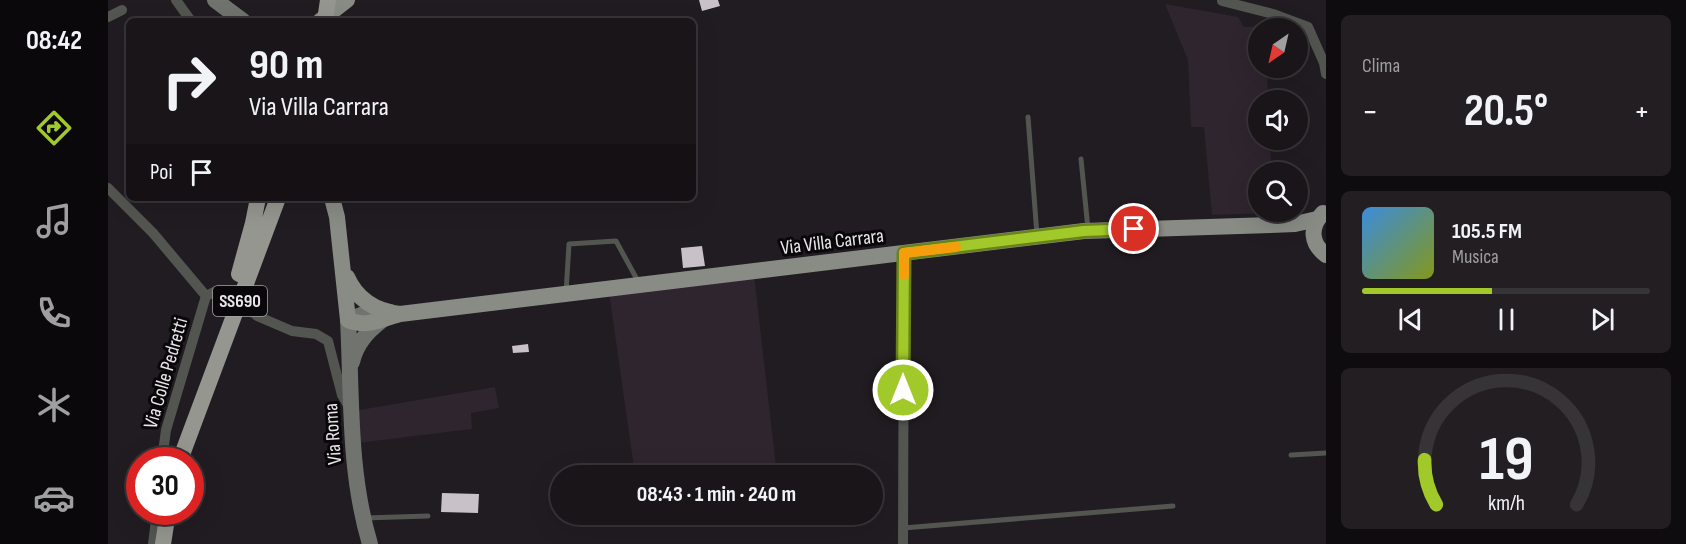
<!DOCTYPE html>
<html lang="it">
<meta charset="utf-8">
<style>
body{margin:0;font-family:"Sofia Sans Condensed",sans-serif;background:#221e22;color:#f1f3f6;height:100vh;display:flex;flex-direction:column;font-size:22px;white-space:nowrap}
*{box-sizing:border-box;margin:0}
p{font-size:20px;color:#9f9fa2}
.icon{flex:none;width:33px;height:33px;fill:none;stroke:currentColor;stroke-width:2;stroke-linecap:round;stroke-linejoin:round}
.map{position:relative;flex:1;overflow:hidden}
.panel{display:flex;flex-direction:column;gap:15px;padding:15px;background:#0e0c0e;width:360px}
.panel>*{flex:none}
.hud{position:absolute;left:18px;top:18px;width:570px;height:183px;border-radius:9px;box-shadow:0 6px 24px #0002,0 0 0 2px #373438;background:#191519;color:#f1f3f6;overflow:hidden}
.needle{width:39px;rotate:214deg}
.fabs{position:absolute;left:1140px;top:18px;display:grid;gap:12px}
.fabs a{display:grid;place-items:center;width:60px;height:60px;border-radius:50%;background:#191519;box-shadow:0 6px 24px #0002,0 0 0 2px #373438;font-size:30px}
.speed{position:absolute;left:18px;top:447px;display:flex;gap:12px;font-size:30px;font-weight:700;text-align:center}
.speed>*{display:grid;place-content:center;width:78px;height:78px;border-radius:50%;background:#191519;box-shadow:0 6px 24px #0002,0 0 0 2px #373438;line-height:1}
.speed .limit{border:9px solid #d22;background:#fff;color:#111}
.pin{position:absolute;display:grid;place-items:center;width:51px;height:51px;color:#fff;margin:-26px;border:3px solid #fff;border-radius:50%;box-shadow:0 2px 6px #0007}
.me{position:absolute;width:66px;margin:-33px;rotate:0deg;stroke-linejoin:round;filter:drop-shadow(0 0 4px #0008)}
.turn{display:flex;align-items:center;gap:21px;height:126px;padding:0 24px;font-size:27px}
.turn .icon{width:78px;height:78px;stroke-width:2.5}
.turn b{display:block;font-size:42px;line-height:51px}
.then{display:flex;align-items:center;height:57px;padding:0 24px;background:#0003;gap:12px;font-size:22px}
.big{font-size:45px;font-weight:700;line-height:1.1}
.panel .widget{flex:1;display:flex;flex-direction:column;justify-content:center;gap:9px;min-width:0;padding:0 21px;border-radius:9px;background:#221e22}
.panel .dial{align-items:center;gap:0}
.dial svg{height:156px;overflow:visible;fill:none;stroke:#373438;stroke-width:7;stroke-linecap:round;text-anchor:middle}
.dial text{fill:#f1f3f6;stroke:none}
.song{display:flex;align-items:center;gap:18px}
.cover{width:72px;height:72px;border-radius:9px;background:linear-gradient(135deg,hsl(210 70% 55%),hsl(70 70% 35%))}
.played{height:6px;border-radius:3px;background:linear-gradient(90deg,#a1c92a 45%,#373438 45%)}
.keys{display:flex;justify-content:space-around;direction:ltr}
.heat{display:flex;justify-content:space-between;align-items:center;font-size:33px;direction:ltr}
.trip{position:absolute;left:442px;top:465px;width:333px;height:60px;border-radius:30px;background:#191519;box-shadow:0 6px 24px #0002,0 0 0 2px #373438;font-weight:700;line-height:60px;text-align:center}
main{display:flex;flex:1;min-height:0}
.tabs{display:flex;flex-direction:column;width:108px;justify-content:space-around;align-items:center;background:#0a080a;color:#9f9fa2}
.tabs .icon{width:42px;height:42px}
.tabs .selected{color:#a1c92a}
.tabs b{font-size:27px;color:#f1f3f6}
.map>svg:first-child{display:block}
.built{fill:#2e252f}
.building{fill:#c8c1c8}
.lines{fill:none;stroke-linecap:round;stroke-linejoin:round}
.minor-tunnel{stroke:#3f3a3f;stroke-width:10;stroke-dasharray:10 5;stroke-linecap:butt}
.service{stroke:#535551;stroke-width:5}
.minor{stroke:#535551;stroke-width:10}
.secondary{stroke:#71746e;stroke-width:16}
.primary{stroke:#898b85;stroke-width:16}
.trunk{stroke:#94968f;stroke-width:16}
.route-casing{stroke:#69831b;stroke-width:15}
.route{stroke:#a1c92a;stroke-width:10}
.slow{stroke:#f59e0b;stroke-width:10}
.labels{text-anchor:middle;stroke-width:6;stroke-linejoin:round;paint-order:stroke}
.shield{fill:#090709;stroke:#a6a4a6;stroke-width:1.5}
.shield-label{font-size:18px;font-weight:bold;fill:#eae7ea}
.street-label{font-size:20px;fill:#eae7ea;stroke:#090709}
</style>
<main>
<nav class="tabs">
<b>08:42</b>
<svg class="icon selected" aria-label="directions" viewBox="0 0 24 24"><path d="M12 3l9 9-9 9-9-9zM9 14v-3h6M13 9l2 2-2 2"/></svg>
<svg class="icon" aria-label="music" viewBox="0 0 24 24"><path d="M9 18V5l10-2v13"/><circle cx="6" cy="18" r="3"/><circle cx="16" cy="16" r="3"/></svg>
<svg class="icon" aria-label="phone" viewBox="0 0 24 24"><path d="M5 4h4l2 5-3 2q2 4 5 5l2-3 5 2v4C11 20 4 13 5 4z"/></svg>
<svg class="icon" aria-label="climate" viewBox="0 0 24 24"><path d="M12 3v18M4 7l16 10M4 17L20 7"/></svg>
<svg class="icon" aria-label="car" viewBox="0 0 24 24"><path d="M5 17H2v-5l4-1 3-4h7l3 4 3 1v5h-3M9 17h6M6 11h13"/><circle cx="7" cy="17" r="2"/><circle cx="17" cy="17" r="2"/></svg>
</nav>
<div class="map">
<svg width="1218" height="544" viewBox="0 0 1218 544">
<rect width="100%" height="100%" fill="#211c21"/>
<path class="built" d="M1057,4l73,13 6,10 21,-1v2h-7v40h9l1,32h-10v40h12l1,32h-13v40h15v1l-61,2 -8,-88h-13l-3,-67z
M646,275l23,200h-142l-26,-183z
M387,387l4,21 -28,5 1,16 -115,14 -4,-32z"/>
<path class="building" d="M591,0h19l2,6 -18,5z
M594,246l3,20 -22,2 -2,-20z
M420,344l1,8 -16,1 -1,-7z
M334,493l37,1 -1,19 -37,-1z"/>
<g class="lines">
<path class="minor-tunnel" d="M127,301l22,15"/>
<path class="service" d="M920,117l9,118
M973,159l7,70
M458,293l3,-49 47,-3 23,42
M1183,455l35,-2
M256,518l64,-2
M795,528l270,-22"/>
<path class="minor" d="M68,0l15,21
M1114,1l51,13 35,13 16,36 2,11
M0,17l14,-7
M0,188l45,45 53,63 10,-5 12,5
M149,316l35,15 24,3 12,7 14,54 7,12
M54,460l4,-30 40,-134
M45,544l4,-32
M795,544l1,-291"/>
<path class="secondary" d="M107,0l28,21
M244,362c4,-18 15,-30 29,-41
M262,544c-22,-73 -18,-149 -22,-224l21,-8h21"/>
<path class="primary" d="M212,21l27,-21
M224,198l5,19 11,103c20,8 33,-1 52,-6l684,-83 187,-6 24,-1 22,-5
M1215,213c-14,14 -12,31 3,42
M239,277c10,23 28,34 53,37"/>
<path class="trunk" d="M217,21l3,-21
M131,274l14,-51 5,-25
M72,460l98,-262
M55,544l5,-32"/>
</g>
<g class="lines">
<g class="route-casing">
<path id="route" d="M795,390l1,-137 180,-22 50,-2"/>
</g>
<use href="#route" class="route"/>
<path class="slow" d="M796,275v-22l52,-6"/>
</g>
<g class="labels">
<rect class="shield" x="105" y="286" width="54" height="30" rx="4.5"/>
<g class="shield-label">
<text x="132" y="307">SS690</text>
</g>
<g class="street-label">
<text transform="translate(724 241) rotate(-7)" y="7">Via Villa Carrara</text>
<text transform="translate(57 373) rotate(-74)" y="7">Via Colle Pedretti</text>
<text transform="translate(224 434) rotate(-94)" y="7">Via Roma</text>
</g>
</g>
</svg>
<div class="fabs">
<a><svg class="needle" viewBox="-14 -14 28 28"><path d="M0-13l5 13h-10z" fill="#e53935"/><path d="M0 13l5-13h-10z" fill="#9f9fa2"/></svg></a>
<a><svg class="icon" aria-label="sound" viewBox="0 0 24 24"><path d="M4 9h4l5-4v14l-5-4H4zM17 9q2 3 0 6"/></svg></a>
<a><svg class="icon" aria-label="search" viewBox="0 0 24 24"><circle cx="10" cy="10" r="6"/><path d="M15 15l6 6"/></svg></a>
</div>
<div class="speed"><div class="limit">30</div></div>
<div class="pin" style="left:1026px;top:229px;background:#d93025"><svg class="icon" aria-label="arrive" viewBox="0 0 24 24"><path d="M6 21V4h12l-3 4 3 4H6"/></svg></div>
<svg class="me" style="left:795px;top:390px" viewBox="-20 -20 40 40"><circle r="17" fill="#a1c92a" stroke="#fff" stroke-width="3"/><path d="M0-11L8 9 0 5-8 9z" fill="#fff"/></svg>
<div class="trip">08:43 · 1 min · 240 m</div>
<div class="hud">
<div class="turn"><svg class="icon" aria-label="right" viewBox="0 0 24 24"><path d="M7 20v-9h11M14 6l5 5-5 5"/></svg><div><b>90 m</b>Via Villa Carrara</div></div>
<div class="then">Poi<svg class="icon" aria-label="arrive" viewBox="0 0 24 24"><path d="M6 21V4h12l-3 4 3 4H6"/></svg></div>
</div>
</div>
<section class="panel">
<div class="widget"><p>Clima</p>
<div class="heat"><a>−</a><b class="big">20.5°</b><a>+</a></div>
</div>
<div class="widget">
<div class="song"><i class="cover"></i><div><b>105.5 FM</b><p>Musica</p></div></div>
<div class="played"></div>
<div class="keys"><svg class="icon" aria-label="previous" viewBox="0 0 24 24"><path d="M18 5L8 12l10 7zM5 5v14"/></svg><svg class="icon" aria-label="pause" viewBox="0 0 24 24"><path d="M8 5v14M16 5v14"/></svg><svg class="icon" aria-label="next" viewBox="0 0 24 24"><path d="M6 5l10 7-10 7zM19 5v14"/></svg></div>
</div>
<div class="widget dial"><svg viewBox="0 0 100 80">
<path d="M14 69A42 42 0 1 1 86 69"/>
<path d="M14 69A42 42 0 0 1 8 46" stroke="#a1c92a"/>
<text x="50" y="56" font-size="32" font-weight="700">19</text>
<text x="50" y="72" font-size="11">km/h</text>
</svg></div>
</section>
</main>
